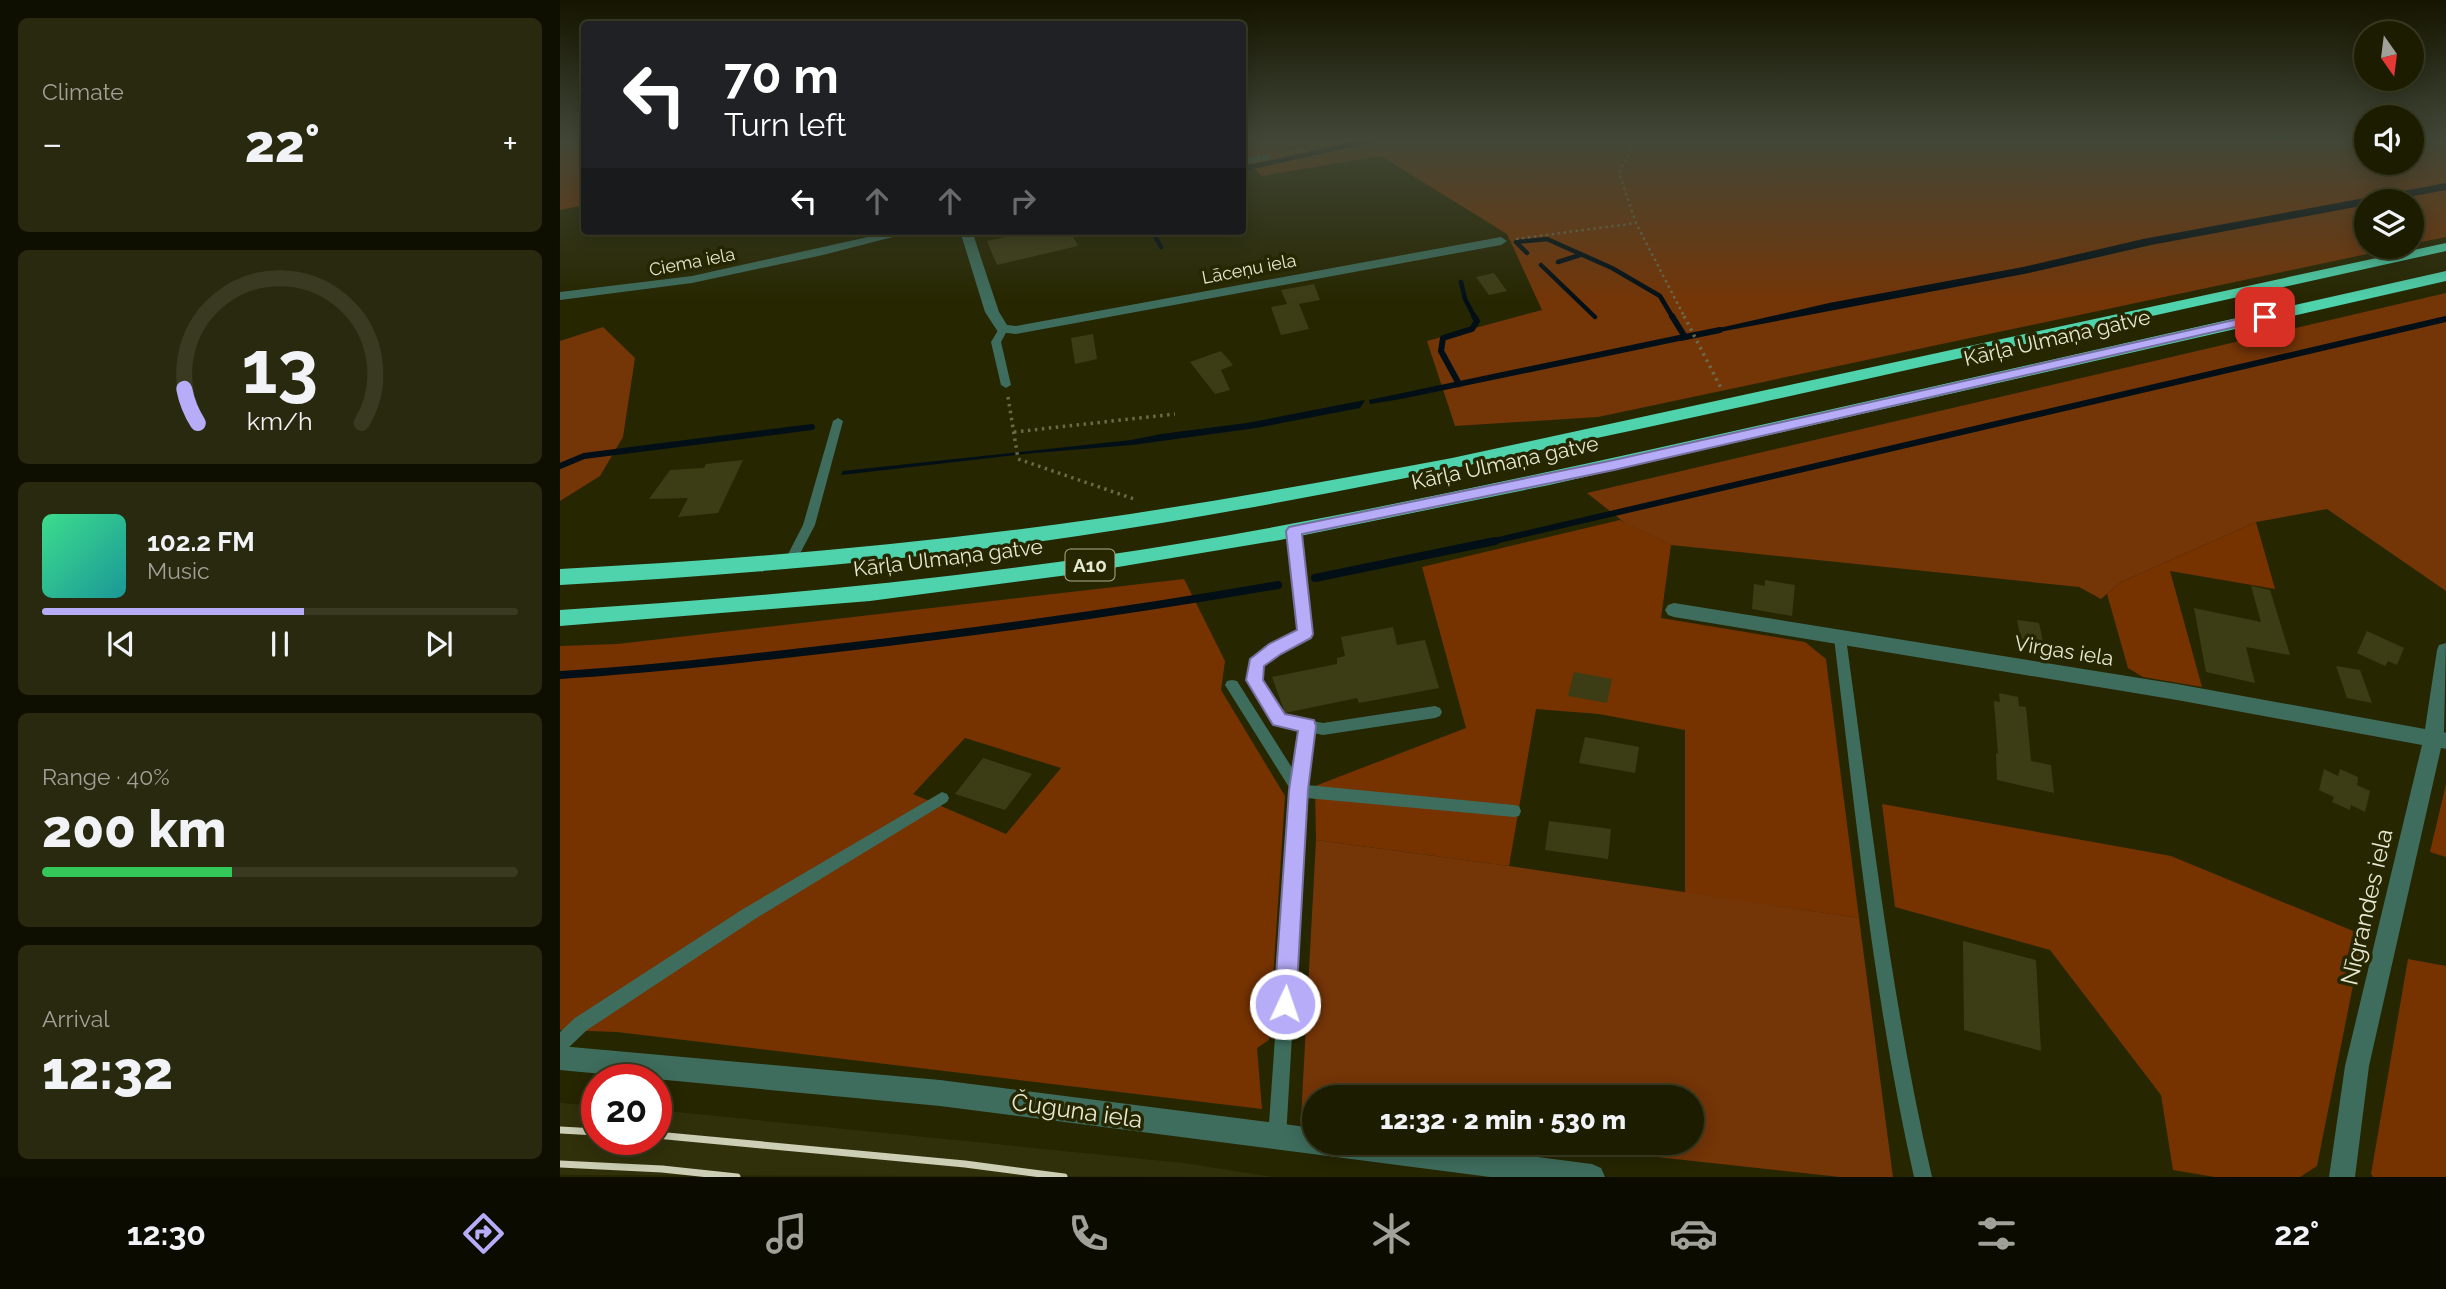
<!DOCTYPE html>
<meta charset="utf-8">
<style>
body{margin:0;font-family:Raleway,sans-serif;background:#29290f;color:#f1f3f6;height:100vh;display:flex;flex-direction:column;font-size:26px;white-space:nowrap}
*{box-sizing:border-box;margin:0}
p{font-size:23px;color:#a0a199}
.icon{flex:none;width:38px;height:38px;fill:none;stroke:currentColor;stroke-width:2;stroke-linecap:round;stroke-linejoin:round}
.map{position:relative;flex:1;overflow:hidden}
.sheet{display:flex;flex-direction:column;gap:18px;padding:18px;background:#0f0f00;width:560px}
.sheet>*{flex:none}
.top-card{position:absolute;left:21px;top:21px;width:665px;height:214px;border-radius:7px;box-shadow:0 4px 18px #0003,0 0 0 2px #3a3a22;background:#202124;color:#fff;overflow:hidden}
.needle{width:46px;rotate:166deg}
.buttons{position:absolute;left:1794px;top:21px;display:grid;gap:14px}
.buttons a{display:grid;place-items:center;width:70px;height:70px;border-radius:50%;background:#1c1c00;box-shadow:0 4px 18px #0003,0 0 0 2px #3a3a22;font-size:35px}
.speed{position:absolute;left:21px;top:1064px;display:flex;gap:14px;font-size:35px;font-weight:700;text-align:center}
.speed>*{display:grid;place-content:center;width:91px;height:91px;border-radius:50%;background:#1c1c00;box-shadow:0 4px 18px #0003,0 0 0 2px #3a3a22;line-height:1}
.speed .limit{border:10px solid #d22;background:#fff;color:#111}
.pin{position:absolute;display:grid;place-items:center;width:60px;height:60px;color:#fff;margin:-30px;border-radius:14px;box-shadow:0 4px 10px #0006}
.me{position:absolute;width:77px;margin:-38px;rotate:3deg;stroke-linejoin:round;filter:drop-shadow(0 0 5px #0008)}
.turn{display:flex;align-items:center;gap:24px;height:147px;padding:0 28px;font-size:32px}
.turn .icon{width:91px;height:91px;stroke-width:2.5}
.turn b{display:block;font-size:49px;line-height:60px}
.lanes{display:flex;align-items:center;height:66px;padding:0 28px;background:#0003;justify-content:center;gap:35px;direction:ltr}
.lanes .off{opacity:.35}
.big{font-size:52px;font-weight:800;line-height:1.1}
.sheet .widget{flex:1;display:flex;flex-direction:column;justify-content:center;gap:10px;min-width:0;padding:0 24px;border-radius:10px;background:#29290f}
.sheet .dial{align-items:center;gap:0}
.dial svg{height:182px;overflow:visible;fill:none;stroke:#3a3a22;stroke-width:7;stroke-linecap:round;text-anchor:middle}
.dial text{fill:#f1f3f6;stroke:none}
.song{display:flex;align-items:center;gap:21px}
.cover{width:84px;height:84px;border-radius:10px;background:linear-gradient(135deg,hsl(150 70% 55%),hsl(180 70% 35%))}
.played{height:7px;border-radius:4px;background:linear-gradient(90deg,#b6acf8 55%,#3a3a22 55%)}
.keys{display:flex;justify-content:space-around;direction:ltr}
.heat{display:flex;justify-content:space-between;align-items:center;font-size:38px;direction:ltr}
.charge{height:10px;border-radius:5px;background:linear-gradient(90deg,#34c759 40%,#3a3a22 0)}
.trip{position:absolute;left:742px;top:1085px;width:402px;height:70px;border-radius:35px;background:#1c1c00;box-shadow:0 4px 18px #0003,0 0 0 2px #3a3a22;font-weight:800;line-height:70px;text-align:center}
.tab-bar{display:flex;height:112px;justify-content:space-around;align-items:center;background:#0b0b00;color:#a0a199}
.tab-bar .icon{width:49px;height:49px}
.tab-bar .current{color:#b6acf8}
.tab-bar b{font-size:32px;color:#f1f3f6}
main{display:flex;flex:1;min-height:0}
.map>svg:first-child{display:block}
.built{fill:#30310a}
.green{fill:#763300;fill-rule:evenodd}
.forest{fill:#743507}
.water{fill:#020f16}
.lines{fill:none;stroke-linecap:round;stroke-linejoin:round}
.stream-far2{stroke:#020f16;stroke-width:4.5}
.stream-far1{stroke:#020f16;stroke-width:6}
.stream{stroke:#020f16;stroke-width:8}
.building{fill:#3d3d15}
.path-far1{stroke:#6a6a4a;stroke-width:2.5;stroke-dasharray:2.5 3.5;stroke-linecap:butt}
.path{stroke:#6a6a4a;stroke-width:3.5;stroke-dasharray:2.5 4.5;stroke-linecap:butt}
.lane{fill:#3e6d5d;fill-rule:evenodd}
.street{fill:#3e6d5d;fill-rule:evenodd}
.highway{fill:#4fd3ac;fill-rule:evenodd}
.rail{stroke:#ccceb5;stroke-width:7}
.route{fill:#b6acf8;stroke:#7670a1;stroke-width:2}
.labels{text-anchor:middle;stroke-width:7;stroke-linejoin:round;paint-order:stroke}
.far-street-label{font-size:18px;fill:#e6e8d1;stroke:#262600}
.shield{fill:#262600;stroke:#acae92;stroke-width:2}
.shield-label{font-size:19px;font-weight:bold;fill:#e6e8d1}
.street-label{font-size:21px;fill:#e6e8d1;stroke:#262600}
.near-street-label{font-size:24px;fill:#e6e8d1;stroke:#262600}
</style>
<main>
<section class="sheet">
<div class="widget"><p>Climate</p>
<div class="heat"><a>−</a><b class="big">22°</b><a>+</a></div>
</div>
<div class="widget dial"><svg viewBox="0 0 100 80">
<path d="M14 69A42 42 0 1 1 86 69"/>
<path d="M14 69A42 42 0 0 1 8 54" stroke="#b6acf8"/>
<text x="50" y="56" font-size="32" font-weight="700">13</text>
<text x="50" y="72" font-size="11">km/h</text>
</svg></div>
<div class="widget">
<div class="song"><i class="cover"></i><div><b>102.2 FM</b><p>Music</p></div></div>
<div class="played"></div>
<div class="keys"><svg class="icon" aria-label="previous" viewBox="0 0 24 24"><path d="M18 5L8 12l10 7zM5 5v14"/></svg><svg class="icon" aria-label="pause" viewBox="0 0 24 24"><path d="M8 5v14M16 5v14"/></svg><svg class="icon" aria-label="next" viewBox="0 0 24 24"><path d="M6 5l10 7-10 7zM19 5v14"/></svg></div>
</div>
<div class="widget"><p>Range · 40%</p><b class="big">200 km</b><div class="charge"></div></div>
<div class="widget"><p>Arrival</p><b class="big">12:32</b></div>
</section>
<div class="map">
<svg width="1886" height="1177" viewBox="0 0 1886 1177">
<rect width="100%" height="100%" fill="#262600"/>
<path class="built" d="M0,1103l37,3v33h59v-29l528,53 88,14 -712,-2z"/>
<path class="green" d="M1031,138h84l-61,21z
M1060,520l51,25 -10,73 144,24 21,17 33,259 -174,-25v-163l-86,-16 -63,-5 -27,157 -193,-26 -1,-54 151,-58 -44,-161z
M1696,522l19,67 -105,-18 32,116 -59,-10 -15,-9 -21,-74 14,-12z
M624,579l41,82 -4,29 64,106 -16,244 -12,8 5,61 -645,-77 -57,-2v-384l57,-2zM405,738l96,30 -55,66 -93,-40z
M1886,784v73l-16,-5z
M1322,804l289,52 192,79 -46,231 -17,11h-85l-42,-7 -12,-75 -111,-145 -155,-43z
M1848,959l38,7v211h-73l-2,-3z"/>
<path class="forest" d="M0,138h24v67l-24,5z
M683,138h348l24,21 60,-21h691v25h46v-25h34v99l-34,7v-43h-46v46h34l-802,170 -143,9 -28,-85 115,-31 -35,-76 -126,-78 -120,20 -18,-22z
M1886,293v298l-119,-82 -71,13 -135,60 -20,17 -22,-12 -408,-42 -46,-22 -38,-30z
M43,327l32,31 -12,79 -23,39 -40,25v-160z
M756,840l193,26 350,52 34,259h-53l-311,-34h163v-46h-378v22l-13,-1z"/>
<path class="water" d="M1886,183v7l-59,11h-21v4l-215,40 -122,28 -320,61 6,-5 114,-26 194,-36 120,-28z
M1119,335l10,4 -288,60 -31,5 -1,-4z
M805,400l-5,8 -104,20 -124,17 -98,8 -193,22 2,-4 288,-31 30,-6 86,-11z"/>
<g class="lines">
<path class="stream-far2" d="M682,169l140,-31
M592,231l9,16
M967,253l-11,-11 31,-3 65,29 48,28 13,22
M998,262l22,-7
M981,265l54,52
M901,282l4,17 10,19"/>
<path class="stream-far1" d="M1112,316l13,21
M1120,338l40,-8
M899,384l-18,-33 2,-13 29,-9 5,-8 -3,-5
M0,466l24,-10 228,-29
M926,543l960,-224"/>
<path class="stream" d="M755,578l180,-37
M0,675c96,-6 191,-17 286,-28 145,-17 289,-37 432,-62"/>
</g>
<path class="building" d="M475,231h35l8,15 -81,19 -10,-24z
M934,273l13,18 -18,4 -13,-18z
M754,284l6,16 -21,4 10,25 -28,6 -10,-28 16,-3 -6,-14z
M533,334l4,25 -22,5 -4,-26z
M661,351l12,14 -12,5 9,20 -15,4 -25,-32z
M183,460l-25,53 -40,4 10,-19 -39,1 21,-29 34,-2 2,-4z
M1205,580l30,5 -3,31 -40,-7 2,-25 11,2z
M1691,586l19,4 20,65 -44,-8 9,36 -49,-11 -12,-64 67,14z
M1457,620l22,3 4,19 -22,-3z
M833,627l4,18 28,-5 14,48 -80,15 -2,-5 -72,15 -13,-36 65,-13v-6l8,-2 -4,-19z
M1807,631l37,17 -7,17 -9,-4 -3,5 -28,-13z
M1776,666l24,4 12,33 -25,-5z
M1014,672l38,7 -5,24 -39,-7z
M1439,693l19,4 1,9 7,1 5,54 20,4 3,28 -57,-13 -1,-27 2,1 -4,-53 6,1z
M1025,737l54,10 -4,26 -56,-10z
M423,758l49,16 -27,36 -50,-16z
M1764,769l14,7 2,-7 18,8 -1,8 13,6 -5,21 -14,-7 -1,5 -18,-8 2,-5 -15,-7z
M989,821l62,8 -3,30 -63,-9z
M1403,941l73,19 5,91 -77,-21z"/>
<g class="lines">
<path class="path-far1" d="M1076,138l-17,35 17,50 49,95
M719,154l62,-12 62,-4
M956,239l120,-16"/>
<path class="path" d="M1124,316l38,74
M448,397l10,62 119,41
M454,432l161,-18"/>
<path class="lane" d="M443,326l5,3 -7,13 10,43 -5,3 -5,-3 -10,-43 9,-15z
M278,418l5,3 -28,104 -21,40h-8l-2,-3 19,-37 30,-104z
M734,527l6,4 11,103 -1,3 -30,16 -18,12 -1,14 22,36 40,8 112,-17 5,2 2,4 -2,4 -5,2 -112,17 -10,-2 -6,52 207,20 5,1 2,5 -2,5 -5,1 -208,-19 -20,340 -3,6 -6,3 -6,-3 -3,-6 24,-346 -67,-107 2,-4 5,-1 5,1 57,90 6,-41 -26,-6 -27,-44 4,-21 19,-14 28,-13 -10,-101z
M1280,633l5,1 1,4c25,180 45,362 86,539h-18c-40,-177 -58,-359 -80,-539l1,-4z
M382,792l5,2 2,4 -2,4 -192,117 -168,111 -21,20 -6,3v-21l15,-14 168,-109z"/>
<path class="street" d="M706,154l4,1v4l-28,6v-6z
M335,231h21l-93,24 -131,28 -132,17v-8l132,-16z
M400,231h12l27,81 8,13 9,1 485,-89 6,4 -6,4 -485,89 -18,-2 -13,-20z
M1114,603l503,81 248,45 12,-79 2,-5 7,-2 -2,89 2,1v16l-5,-1 -72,318 -14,111h-26l16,-111 77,-321 -245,-45 -503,-83 -6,-2 -3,-5 3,-5z
M0,1046l380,34 374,48v15h113l165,21 9,4 4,9h-115l-550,-71 -380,-36z"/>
<path class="highway" d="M1886,243v8c-229,51 -458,101 -687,152 -226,49 -452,99 -681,133 -172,25 -345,39 -518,49v-16c152,-8 303,-20 453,-39 147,-18 293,-45 439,-72z
M1886,271v10l-897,204 -269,55 -204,34 -206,27 -310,25v-16c209,-13 417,-33 623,-67 209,-35 416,-82 623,-128 213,-48 427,-96 640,-144z"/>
<path class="rail" d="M0,1130l37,2
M96,1135l309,29 99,13
M0,1164l102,5 75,8"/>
</g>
<linearGradient id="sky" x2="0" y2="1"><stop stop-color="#151500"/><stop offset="0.46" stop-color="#414737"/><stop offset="1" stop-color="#414737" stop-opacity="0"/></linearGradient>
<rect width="1886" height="302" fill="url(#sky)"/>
<path class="route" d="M1705,313l5,1v5l-656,151 -312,64 11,100 -2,4 -30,16 -17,12 -1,14 22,34 29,6 2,6 -8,64 -12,214 -3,8 -8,3 -7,-3 -4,-8 15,-214 9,-59 -25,-6 -27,-45 4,-21 19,-15 28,-14 -11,-99 3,-4 325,-67z"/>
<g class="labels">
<g class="far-street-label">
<text transform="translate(132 262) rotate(-11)" y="6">Ciema iela</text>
<text transform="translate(689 269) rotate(-11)" y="6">Lāceņu iela</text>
</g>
<rect class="shield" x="505.5" y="549.5" width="49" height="31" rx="5"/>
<g class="shield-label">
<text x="530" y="572">A10</text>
</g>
<g class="street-label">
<text transform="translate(1497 338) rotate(-13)" y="7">Kārļa Ulmaņa gatve</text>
<text transform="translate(945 463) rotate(-12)" y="7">Kārļa Ulmaņa gatve</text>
<text transform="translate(388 558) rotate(-7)" y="7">Kārļa Ulmaņa gatve</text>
<text transform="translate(1504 651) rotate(9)" y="7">Virgas iela</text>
</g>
<g class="near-street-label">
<text transform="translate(1807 907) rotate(-77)" y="8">Nīgrandes iela</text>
<text transform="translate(517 1111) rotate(8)" y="8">Čuguna iela</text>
</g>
</g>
</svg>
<div class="buttons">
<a><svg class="needle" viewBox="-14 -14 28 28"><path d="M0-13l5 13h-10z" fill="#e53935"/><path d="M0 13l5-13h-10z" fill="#a0a199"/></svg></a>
<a><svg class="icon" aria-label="sound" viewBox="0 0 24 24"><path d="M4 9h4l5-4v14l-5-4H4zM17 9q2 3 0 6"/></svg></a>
<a><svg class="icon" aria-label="layers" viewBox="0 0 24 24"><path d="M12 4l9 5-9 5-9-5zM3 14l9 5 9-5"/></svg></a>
</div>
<div class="speed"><div class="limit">20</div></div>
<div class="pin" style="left:1705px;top:317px;background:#d93025"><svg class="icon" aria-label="arrive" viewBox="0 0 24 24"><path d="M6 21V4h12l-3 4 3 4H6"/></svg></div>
<svg class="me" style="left:725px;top:1004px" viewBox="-20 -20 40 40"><circle r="17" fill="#b6acf8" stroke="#fff" stroke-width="3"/><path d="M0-11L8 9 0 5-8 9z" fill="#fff"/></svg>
<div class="trip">12:32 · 2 min · 530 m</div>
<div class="top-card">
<div class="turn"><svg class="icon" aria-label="left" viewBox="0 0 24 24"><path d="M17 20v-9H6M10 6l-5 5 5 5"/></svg><div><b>70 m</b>Turn left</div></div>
<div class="lanes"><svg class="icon" aria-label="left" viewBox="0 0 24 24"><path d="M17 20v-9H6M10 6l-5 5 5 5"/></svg><svg class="icon off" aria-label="ahead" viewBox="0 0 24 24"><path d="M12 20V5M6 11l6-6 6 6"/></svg><svg class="icon off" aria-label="ahead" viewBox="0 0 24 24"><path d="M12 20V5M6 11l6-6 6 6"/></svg><svg class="icon off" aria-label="right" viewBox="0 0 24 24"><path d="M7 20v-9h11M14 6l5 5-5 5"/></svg></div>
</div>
</div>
</main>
<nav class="tab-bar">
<b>12:30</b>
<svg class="icon current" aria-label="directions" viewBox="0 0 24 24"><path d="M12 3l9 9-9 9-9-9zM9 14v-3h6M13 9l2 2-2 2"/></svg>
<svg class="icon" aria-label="music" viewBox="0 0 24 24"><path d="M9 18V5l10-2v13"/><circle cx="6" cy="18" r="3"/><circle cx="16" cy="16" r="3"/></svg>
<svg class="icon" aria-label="phone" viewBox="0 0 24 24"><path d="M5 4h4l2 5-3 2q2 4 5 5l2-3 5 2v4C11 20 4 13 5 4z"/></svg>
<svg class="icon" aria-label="climate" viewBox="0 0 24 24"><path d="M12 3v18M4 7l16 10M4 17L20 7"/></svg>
<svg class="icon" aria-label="car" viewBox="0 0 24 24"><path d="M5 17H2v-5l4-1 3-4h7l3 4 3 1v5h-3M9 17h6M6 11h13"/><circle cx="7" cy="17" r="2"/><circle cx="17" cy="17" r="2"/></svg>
<svg class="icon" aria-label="filters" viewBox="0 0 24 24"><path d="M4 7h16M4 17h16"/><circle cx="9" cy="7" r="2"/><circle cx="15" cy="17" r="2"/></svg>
<b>22°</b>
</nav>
